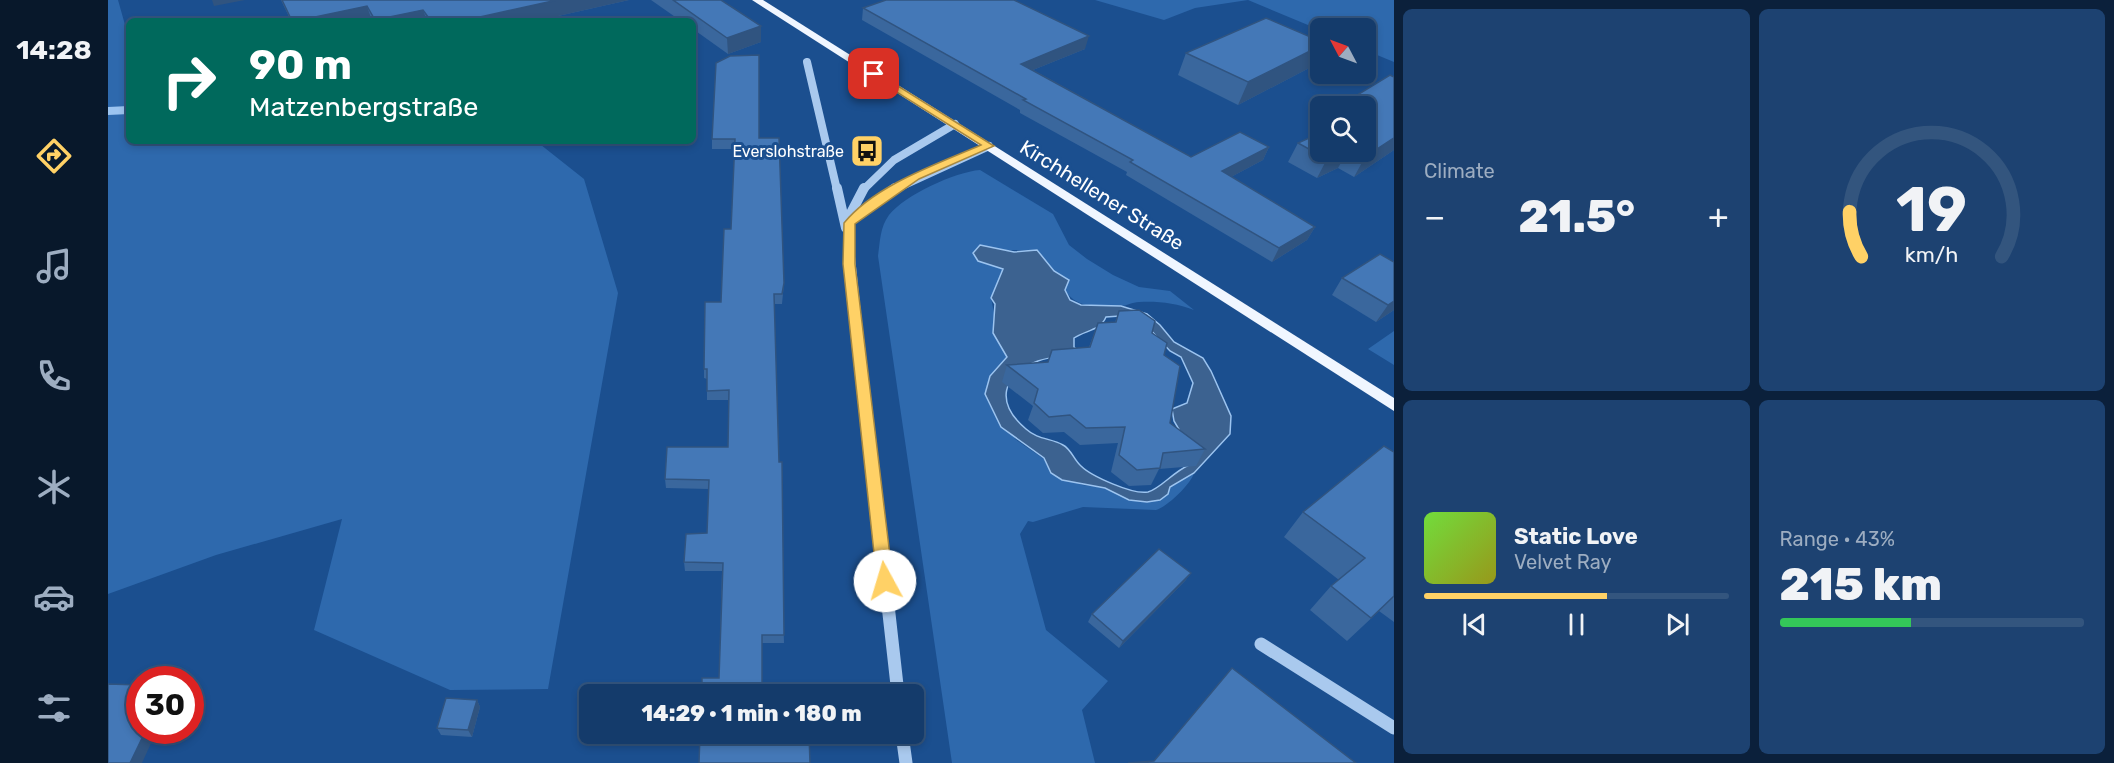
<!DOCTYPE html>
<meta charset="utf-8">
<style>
body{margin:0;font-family:Rubik,sans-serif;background:#1d4271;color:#f1f3f6;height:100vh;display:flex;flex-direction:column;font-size:22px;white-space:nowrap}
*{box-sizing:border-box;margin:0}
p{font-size:20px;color:#9dadc1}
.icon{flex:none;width:33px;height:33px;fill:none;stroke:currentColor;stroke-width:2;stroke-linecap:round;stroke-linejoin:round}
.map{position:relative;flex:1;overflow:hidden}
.details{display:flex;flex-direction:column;gap:9px;padding:9px;background:#0b203b;width:720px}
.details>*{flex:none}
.guide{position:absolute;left:18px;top:18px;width:570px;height:126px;border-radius:9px;box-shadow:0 3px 9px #0003,0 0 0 2px #33557e;background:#00695c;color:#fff;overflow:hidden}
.needle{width:39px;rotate:311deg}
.tools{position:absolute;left:1202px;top:18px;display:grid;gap:12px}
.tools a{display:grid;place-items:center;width:66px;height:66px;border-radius:9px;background:#143b6b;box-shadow:0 3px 9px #0003,0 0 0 2px #33557e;font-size:30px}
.speed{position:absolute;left:18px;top:666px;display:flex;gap:12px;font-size:30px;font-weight:700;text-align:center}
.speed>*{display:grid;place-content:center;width:78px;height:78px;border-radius:50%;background:#143b6b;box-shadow:0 3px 9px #0003,0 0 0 2px #33557e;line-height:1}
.speed .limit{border:9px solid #d22;background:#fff;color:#111}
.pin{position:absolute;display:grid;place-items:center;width:51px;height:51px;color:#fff;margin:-26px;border-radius:12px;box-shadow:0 3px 9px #0006}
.me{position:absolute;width:66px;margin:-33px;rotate:354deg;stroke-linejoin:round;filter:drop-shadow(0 0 4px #0008)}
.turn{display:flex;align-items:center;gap:21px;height:126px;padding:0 24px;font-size:27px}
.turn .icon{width:78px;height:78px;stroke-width:2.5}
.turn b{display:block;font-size:42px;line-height:51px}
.big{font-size:45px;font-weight:800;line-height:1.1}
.details .card{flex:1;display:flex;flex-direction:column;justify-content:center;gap:9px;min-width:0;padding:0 21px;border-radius:9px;background:#1d4271}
.details .dial{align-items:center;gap:0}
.dial svg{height:156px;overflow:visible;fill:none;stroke:#33557e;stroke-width:7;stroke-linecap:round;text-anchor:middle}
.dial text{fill:#f1f3f6;stroke:none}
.song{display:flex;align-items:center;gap:18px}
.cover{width:72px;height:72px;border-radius:9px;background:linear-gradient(135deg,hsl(100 70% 55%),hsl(60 70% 35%))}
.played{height:6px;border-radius:3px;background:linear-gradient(90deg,#ffd166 60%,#33557e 60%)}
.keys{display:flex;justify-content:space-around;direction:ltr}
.heat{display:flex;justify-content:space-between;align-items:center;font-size:33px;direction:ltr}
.charge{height:9px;border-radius:4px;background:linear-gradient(90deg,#34c759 43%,#33557e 0)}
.details .tiles{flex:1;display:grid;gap:9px;grid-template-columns:repeat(2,1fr)}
.trip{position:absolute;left:471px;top:684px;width:345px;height:60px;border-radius:9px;background:#143b6b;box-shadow:0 3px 9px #0003,0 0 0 2px #33557e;font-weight:800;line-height:60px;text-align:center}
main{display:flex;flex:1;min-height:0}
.dock{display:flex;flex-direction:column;width:108px;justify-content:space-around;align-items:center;background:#08182b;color:#9dadc1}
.dock .icon{width:42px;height:42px}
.dock .selected{color:#ffd166}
.dock b{font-size:27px;color:#f1f3f6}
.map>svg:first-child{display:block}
.green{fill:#2e69ad}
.water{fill:#3c6290;stroke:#9cc4f0;stroke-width:1.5;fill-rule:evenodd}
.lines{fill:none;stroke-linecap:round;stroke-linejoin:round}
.stream{stroke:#9cc4f0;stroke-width:8}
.minor-far2{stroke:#a9c9ee;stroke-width:8}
.minor-far1{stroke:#a9c9ee;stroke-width:10}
.minor{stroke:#a9c9ee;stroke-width:13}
.major{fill:#f0f6ff;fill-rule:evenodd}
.wall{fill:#3a679d}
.shaded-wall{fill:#305480}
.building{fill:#4478b7;stroke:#305480;stroke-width:1.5}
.route{fill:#ffd166;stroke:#a68842;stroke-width:1.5}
.labels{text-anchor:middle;stroke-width:6;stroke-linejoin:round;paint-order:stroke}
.far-poi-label{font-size:16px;fill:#fff;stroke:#1b4f8f;text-anchor:end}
.street-label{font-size:20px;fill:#fff;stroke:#1b4f8f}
</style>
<main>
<nav class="dock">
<b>14:28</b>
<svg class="icon selected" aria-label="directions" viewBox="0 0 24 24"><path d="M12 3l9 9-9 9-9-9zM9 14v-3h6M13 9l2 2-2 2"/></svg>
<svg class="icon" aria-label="music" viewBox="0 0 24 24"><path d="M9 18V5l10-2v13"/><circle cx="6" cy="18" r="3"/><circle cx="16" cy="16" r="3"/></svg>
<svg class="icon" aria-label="phone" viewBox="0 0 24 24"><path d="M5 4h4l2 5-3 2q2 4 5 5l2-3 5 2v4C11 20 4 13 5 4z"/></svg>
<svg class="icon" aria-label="climate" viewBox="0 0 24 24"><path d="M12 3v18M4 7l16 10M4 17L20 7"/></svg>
<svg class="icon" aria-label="car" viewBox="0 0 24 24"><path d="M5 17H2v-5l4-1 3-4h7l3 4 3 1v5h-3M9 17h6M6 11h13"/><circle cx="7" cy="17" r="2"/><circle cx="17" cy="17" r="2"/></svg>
<svg class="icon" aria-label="filters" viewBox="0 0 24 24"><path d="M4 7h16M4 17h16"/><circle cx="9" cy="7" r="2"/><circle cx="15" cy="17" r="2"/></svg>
</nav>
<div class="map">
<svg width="1286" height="763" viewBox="0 0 1286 763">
<rect width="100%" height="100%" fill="#1b4f8f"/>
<path class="green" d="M0,0h10l11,39v102h407l48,38 34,114 -70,396 -98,1 -136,-60 28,-111 -126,36 -108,39z
M987,0h153l-53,8 -31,12z
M1140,0h146v62l-29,-12v-22l-45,2z
M872,170l73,44 16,31 18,14 26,16 26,12 31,4 24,19c-18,-7 -36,-9 -55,-8 -7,0 -12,4 -19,4 -19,3 -45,2 -55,-16l4,-10 -15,-9 -17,-21h-33l-25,11 24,8 -12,29 10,49 7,10 -18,19 25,63 29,20 7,14 31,12 23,3 24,12 41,-13 24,-14c-3,11 -27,34 -38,37l-73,-3 -50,15 -5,-1 -8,13 26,96 62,51 -26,29 13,53h-143l-74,-507c2,-14 2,-29 11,-41 16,-20 66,-43 91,-45z
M1286,331v34l-26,-16z"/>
<path class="water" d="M872,245l34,7 23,-2 17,21 15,9 -4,10 5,10 11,5 40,1 26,8 13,11 14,17 29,16 8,13 20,45 -1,18 -36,39 -24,14 -2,7 -8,6 -13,2 -18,-2 -24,-12 -43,-8 -11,-7 -7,-15 -43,-31 -16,-33 5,-18 17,-19 -14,-24 2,-29 -4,-6 12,-29 -25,-8 -5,-8zM1012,316l25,8 25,27 11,6 12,26 -6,20 -15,6 2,12 10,17 5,27c-16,7 -29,24 -41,27 -15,3 -57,-16 -67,-26 -7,-6 -10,-17 -18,-21 -12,-7 -25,-5 -37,-16 -30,-25 -26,-54 12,-68 14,-5 30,-5 45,-5l-9,-9v-9c12,-8 26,-7 32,-21z"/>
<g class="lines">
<path class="stream" d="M0,111l21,-1"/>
<path class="minor-far2" d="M699,62l30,128
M755,190l31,-30 61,-36
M785,190l96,-44"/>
<path class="minor-far1" d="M729,188l9,40
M756,188l-13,25 -3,25 21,200
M741,222l46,-34"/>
<path class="minor" d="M761,436l29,258
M1153,644l133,84
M794,734l4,29"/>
<path class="major" d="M644,0h11l631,398v13z"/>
</g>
<path class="wall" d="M173,0h348l-93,21h-245z
M543,0h70l40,42 -33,12 -35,-25v-8h-12z
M755,8l222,41 -52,21 158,87 78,-10 -6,13 -32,17 84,50 -8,13 -35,22 -146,-87 1,-3 -107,-59v-3l-158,-90z
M1078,53l129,12 -77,40 -60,-30z
M651,138l25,145 -2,21h-8l10,339h-22l-60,51 17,-16 3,-107h-37l-1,-9 23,-29 2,-44 -43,-1 -1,-9 63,-32 1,-47h-22v-21l-3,-1v-9l17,-67 10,-73 4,-80h-23v-10z
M1190,143l22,9h45l29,-2 -40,27 -16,-9 -21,10 -29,-16z
M1286,262v48l-18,12 -44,-27 10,-17z
M1011,311l33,22 12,22 6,68 35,26 -9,17 -37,3 -8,16 -22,1 -18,-14 7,-29 -38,2 -16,-13 -21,1 -15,-13 5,-14 -31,-24 5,-17 41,-3 41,-15 9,-24 17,-1z
M1286,452v170l-15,-11 -32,30 -37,-31 21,-24 8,-6 -55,-43 19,-25z
M1083,573l-6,8 -66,67 -31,-26 4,-8z
M369,700l3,7 -8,30 -31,-2 -4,-7z"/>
<path class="shaded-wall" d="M104,0h33l-31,6z
M449,0h72l-93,21h-74z
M259,6l5,15h-76z
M315,10l4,11 -52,-1z
M653,26v16l-33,12 -1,-16z
M981,36l-4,13 -67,27 3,-12z
M1212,46v9l-5,10 -77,40 10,-23z
M1286,138v12l-40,27 11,-20z
M1161,147l-6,13 -47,25 6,-14z
M1234,152h5l-9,16 -21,10 10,-19z
M1207,227l-8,13 -35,22 7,-14z
M1286,301v9l-18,12 12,-17z
M1083,573l-6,8 -66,67 4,-7z
M369,700l3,7 -8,30 -4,-7z
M38,730h11l-15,33h-12z"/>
<path class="building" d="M174,0h275l-95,21h-31l-8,-11 -48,10 -8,-14 -71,15h-4z
M565,0h48l40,26 -34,12z
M778,0h128l75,36 -68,28 170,93 49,-25 29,15 -47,24 93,56 -36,21 -149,-86 3,-2 -110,-60 3,-1 -163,-91z
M1158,18l54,23v5l-72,36 -62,-29z
M651,55v83h20l5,145 -2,11h-8l5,168h3l2,173h-22v52h45v7h-105v-16h17l4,-115 -39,-1 2,-28 21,-1 2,-53 -44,-1 2,-32h61l1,-57 -22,1v-22h-3l1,-67h16l3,-73h7l4,-90h-23l4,-76 14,-7z
M1282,75l4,2v61l-29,19 -11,-5h11v-46h-26z
M1212,133v19h22l-15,7 -29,-16z
M1272,254l14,8v39l-6,4 -46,-27z
M1031,310l16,11 -3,12 15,10 -3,12 16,11 -10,57 35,26 -42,4 -3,15 -23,2 -18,-15 6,-28 -39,1 -16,-13 -21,2 -15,-14 4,-14 -31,-24 41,-3 4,-12 38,-3 8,-24 18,-1 3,-11z
M1276,446l10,6v144l-23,22 -40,-32 34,-28 -62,-46z
M1051,549l32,24 -68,68 -31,-27z
M1124,668l124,95h-228l26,-2z
M0,684l32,1v45h6l-16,33h-22z
M338,698l31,2 -9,30 -31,-2z
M592,734h109l1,29h-111z"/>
<path class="route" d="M766,71l120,75 -75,33 -64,45v40l38,317 -2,6 -6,2 -6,-2 -2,-6 -34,-317 1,-41c31,-38 93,-59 137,-78l-110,-69 -1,-2z"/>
<defs>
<g id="bus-square" transform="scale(1.725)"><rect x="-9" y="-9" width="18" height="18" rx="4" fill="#ffd166" stroke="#1b4f8f"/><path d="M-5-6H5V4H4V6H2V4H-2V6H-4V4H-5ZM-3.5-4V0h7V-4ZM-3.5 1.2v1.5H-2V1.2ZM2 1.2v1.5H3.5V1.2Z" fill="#111"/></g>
</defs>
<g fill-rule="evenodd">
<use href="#bus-square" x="759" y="151"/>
</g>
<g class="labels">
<g class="far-poi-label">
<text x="736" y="157">Everslohstraße</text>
</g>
<g class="street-label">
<text transform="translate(994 195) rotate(32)" y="7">Kirchhellener Straße</text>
</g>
</g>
</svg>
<div class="tools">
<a><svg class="needle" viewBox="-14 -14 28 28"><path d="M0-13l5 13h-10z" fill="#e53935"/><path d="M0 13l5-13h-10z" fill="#9dadc1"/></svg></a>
<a><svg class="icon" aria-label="search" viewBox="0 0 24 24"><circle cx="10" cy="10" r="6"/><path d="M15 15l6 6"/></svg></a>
</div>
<div class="speed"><div class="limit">30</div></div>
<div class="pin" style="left:766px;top:74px;background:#d93025"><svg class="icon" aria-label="arrive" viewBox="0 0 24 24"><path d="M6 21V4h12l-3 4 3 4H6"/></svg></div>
<svg class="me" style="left:777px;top:581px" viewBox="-20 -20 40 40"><circle r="19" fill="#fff"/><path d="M0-13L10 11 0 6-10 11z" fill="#ffd166"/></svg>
<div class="trip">14:29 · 1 min · 180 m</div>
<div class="guide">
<div class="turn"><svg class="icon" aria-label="right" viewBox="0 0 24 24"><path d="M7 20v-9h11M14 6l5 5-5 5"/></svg><div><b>90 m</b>Matzenbergstraße</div></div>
</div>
</div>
<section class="details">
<div class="tiles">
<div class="card"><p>Climate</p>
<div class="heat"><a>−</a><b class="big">21.5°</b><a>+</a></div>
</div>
<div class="card dial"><svg viewBox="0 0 100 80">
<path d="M14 69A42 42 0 1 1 86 69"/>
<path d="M14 69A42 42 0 0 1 8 46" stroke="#ffd166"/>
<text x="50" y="56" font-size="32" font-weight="700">19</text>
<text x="50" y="72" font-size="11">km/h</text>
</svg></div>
<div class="card">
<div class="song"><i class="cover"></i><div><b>Static Love</b><p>Velvet Ray</p></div></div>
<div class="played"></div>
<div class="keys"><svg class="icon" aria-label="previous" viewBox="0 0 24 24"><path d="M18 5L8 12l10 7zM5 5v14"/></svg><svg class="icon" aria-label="pause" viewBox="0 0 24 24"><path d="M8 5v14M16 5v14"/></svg><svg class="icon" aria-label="next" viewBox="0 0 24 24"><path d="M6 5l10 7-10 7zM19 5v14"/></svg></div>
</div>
<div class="card"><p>Range · 43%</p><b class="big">215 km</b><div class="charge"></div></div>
</div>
</section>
</main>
